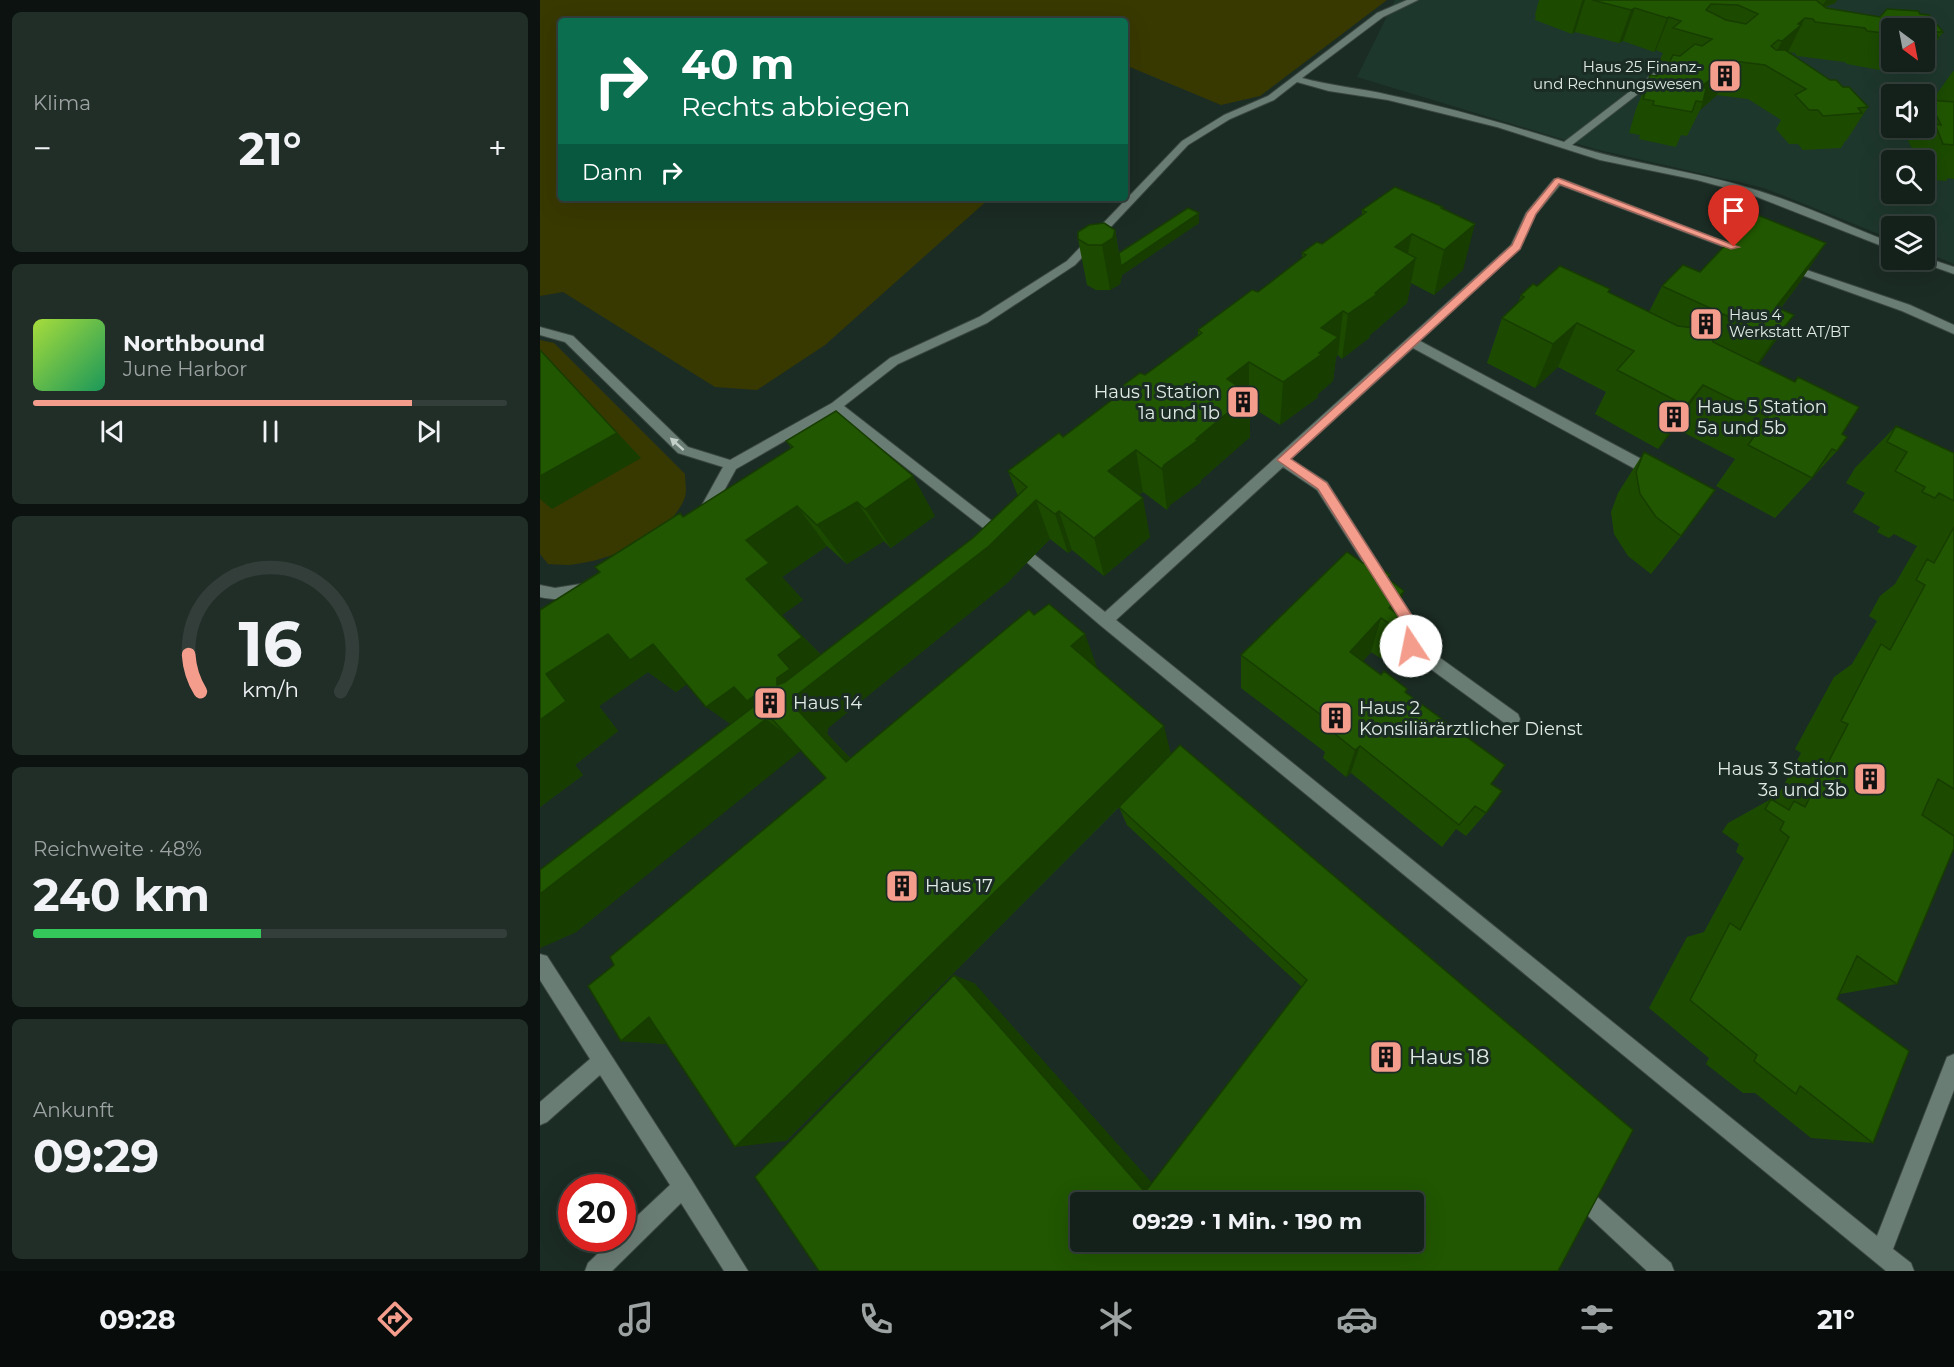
<!DOCTYPE html>
<html lang="de">
<meta charset="utf-8">
<style>
body{margin:0;font-family:Montserrat,sans-serif;background:#212e28;color:#f1f3f6;height:100vh;display:flex;flex-direction:column;font-size:22px;white-space:nowrap}
*{box-sizing:border-box;margin:0}
p{font-size:20px;color:#9da3a3}
.icon{flex:none;width:33px;height:33px;fill:none;stroke:currentColor;stroke-width:2;stroke-linecap:round;stroke-linejoin:round}
.map{position:relative;flex:1;overflow:hidden}
.drawer{display:flex;flex-direction:column;gap:12px;padding:12px;background:#0b120f;width:540px}
.drawer>*{flex:none}
.banner{position:absolute;left:18px;top:18px;width:570px;height:183px;border-radius:6px;box-shadow:0 6px 24px #0002,0 0 0 2px #333e3a;background:#0b6e4f;color:#fff;overflow:hidden}
.needle{width:39px;rotate:148deg}
.fabs{position:absolute;left:1341px;top:18px;display:grid;gap:12px}
.fabs a{display:grid;place-items:center;width:54px;height:54px;border-radius:6px;background:#14211b;box-shadow:0 6px 24px #0002,0 0 0 2px #333e3a;font-size:30px}
.speed{position:absolute;left:18px;top:1174px;display:flex;gap:12px;font-size:30px;font-weight:700;text-align:center}
.speed>*{display:grid;place-content:center;width:78px;height:78px;border-radius:50%;background:#14211b;box-shadow:0 6px 24px #0002,0 0 0 2px #333e3a;line-height:1}
.speed .limit{border:9px solid #d22;background:#fff;color:#111}
.pin{position:absolute;display:grid;place-items:center;width:51px;height:51px;color:#fff;margin:-62px -26px;border-radius:50% 50% 50% 0;rotate:-45deg;box-shadow:0 0 6px #0007}
.pin .icon{rotate:45deg}
.me{position:absolute;width:66px;margin:-33px;rotate:349deg;stroke-linejoin:round;filter:drop-shadow(0 0 4px #0008)}
.turn{display:flex;align-items:center;gap:21px;height:126px;padding:0 24px;font-size:27px}
.turn .icon{width:78px;height:78px;stroke-width:2.5}
.turn b{display:block;font-size:42px;line-height:51px}
.then{display:flex;align-items:center;height:57px;padding:0 24px;background:#0003;gap:12px;font-size:22px}
.big{font-size:45px;font-weight:700;line-height:1.1}
.drawer .card{flex:1;display:flex;flex-direction:column;justify-content:center;gap:9px;min-width:0;padding:0 21px;border-radius:9px;background:#212e28}
.drawer .dial{align-items:center;gap:0}
.dial svg{height:156px;overflow:visible;fill:none;stroke:#333e3a;stroke-width:7;stroke-linecap:round;text-anchor:middle}
.dial text{fill:#f1f3f6;stroke:none}
.song{display:flex;align-items:center;gap:18px}
.cover{width:72px;height:72px;border-radius:9px;background:linear-gradient(135deg,hsl(80 70% 55%),hsl(150 70% 35%))}
.played{height:6px;border-radius:3px;background:linear-gradient(90deg,#f49d8c 80%,#333e3a 80%)}
.keys{display:flex;justify-content:space-around;direction:ltr}
.heat{display:flex;justify-content:space-between;align-items:center;font-size:33px;direction:ltr}
.charge{height:9px;border-radius:4px;background:linear-gradient(90deg,#34c759 48%,#333e3a 0)}
.trip{position:absolute;left:530px;top:1192px;width:354px;height:60px;border-radius:6px;background:#14211b;box-shadow:0 6px 24px #0002,0 0 0 2px #333e3a;font-weight:700;line-height:60px;text-align:center}
.tab-bar{display:flex;height:96px;justify-content:space-around;align-items:center;background:#080d0b;color:#9da3a3}
.tab-bar .icon{width:42px;height:42px}
.tab-bar .on{color:#f49d8c}
.tab-bar b{font-size:27px;color:#f1f3f6}
main{display:flex;flex:1;min-height:0}
.map>svg:first-child{display:block}
.built{fill:#1e372c;fill-rule:evenodd}
.green{fill:#383901}
.lines{fill:none;stroke-linecap:round;stroke-linejoin:round}
.minor-casing{stroke:#3a4841;stroke-width:2}
.minor{fill:#6a7d74;fill-rule:evenodd}
.wall{fill:#1c4b00}
.shaded-wall{fill:#173d00}
.building{fill:#215700;stroke:#173d00;stroke-width:1.5;fill-rule:evenodd}
.oneway{fill:#c3d0ca}
.route{fill:#f49d8c;stroke:#9f665b;stroke-width:1.5}
.labels{text-anchor:middle;stroke-width:6;stroke-linejoin:round;paint-order:stroke}
.far-poi-label{font-size:15px;fill:#e1ebe6;stroke:#1b2c24;text-anchor:end}
.poi-label{font-size:18px;fill:#e1ebe6;stroke:#1b2c24;text-anchor:start}
.near-poi-label{font-size:21px;fill:#e1ebe6;stroke:#1b2c24;text-anchor:start}
</style>
<main>
<section class="drawer">
<div class="card"><p>Klima</p>
<div class="heat"><a>−</a><b class="big">21°</b><a>+</a></div>
</div>
<div class="card">
<div class="song"><i class="cover"></i><div><b>Northbound</b><p>June Harbor</p></div></div>
<div class="played"></div>
<div class="keys"><svg class="icon" aria-label="previous" viewBox="0 0 24 24"><path d="M18 5L8 12l10 7zM5 5v14"/></svg><svg class="icon" aria-label="pause" viewBox="0 0 24 24"><path d="M8 5v14M16 5v14"/></svg><svg class="icon" aria-label="next" viewBox="0 0 24 24"><path d="M6 5l10 7-10 7zM19 5v14"/></svg></div>
</div>
<div class="card dial"><svg viewBox="0 0 100 80">
<path d="M14 69A42 42 0 1 1 86 69"/>
<path d="M14 69A42 42 0 0 1 8 50" stroke="#f49d8c"/>
<text x="50" y="56" font-size="32" font-weight="700">16</text>
<text x="50" y="72" font-size="11">km/h</text>
</svg></div>
<div class="card"><p>Reichweite · 48%</p><b class="big">240 km</b><div class="charge"></div></div>
<div class="card"><p>Ankunft</p><b class="big">09:29</b></div>
</section>
<div class="map">
<svg width="1414" height="1271" viewBox="0 0 1414 1271">
<rect width="100%" height="100%" fill="#1b2c24"/>
<path class="built" d="M855,0h559v264l-29,-12 -1,-26h-32l-1,13 -127,-51 -169,-39 -238,-72zM1352,28h32v34h-32zM1352,94h32v34h-32zM1352,160h32v34h-32z"/>
<path class="green" d="M0,0h847l-127,96 -39,9 -96,-40v-44h-564v177h429l-165,147 -68,45 -42,-3 -152,-95 -23,4z
M0,340l14,3 131,131c0,7 2,16 0,23 -13,37 -73,63 -109,67 -9,2 -19,0 -28,0l-8,-10z"/>
<g class="lines">
<g class="minor-casing">
<path id="minor" d="M867,0h11l-35,17 -81,61c29,8 58,10 87,17 59,12 117,29 175,47l99,-76h6v4l-97,75c62,20 126,26 187,46 45,14 89,35 133,52v7l-140,-55 -55,-15 -97,-20 -103,-33 -109,-27 -59,-9 -32,-9 -23,18 -44,19 -42,26 -113,120 -88,58 -89,41 -54,42 162,126 2,4 -2,4 -5,2 -166,-130 -99,57 -27,49h-10l-2,-4 26,-47 -45,-14 -113,-111 -25,-7v-8l33,9 115,111 42,13 102,-57 58,-45 89,-41 88,-56 115,-120 42,-26 44,-19 109,-83z
M1014,179h8l187,72 -5,3 -4,-1 -180,-68 -24,29 -16,35 -100,92 240,128 2,4 -2,4h-10l-237,-129 -122,111 36,23 84,132 7,28 100,72 2,5 -2,5 -6,2 -6,-2 -100,-73 -7,-32 -82,-129 -34,-23 -167,153 761,616 70,-179 7,-3v36l-61,159 18,14 3,8h-28l-786,-646 -77,-66 2,-4h10l70,57 406,-367 15,-32z
M1384,257l30,10v7l-34,-12 -1,-2h5z
M1246,263l124,42 44,20v9l-52,-23 -120,-43v-4z
M47,583l5,2 2,4 -2,4c-17,6 -35,8 -52,4v-12l15,3z
M0,954l7,2 144,223 57,92h-24l-43,-68 -69,68h-27l3,-8 25,-24h9v-9l48,-45 -70,-110 -53,47 -7,3v-23l50,-43 -50,-79z
M1038,1182l7,4 86,77 3,8h-27l-76,-71 -4,-7 4,-7z"/>
</g>
<use href="#minor" class="minor"/>
</g>
<path class="wall" d="M999,0h298l-2,3 -10,4 55,10 40,-3 23,18 -19,28v-32h-32v34h31l-7,9 -36,-1 -33,-6 -2,-2 -48,-6 -2,-3 -8,-1 43,28 13,7 25,20 -22,34h-1l-4,7 -38,2 -5,-6h-9l-13,-15 5,-9 -33,-21 -31,-4 -17,15 -13,26 -6,-1 -5,12 -37,-8 1,-4 -11,-2 7,-24 14,-34 7,1 10,-9 2,-3 -10,-2 4,-9 -7,-3 -2,2 -31,-11 -4,2 -44,-11 -3,2 -37,-14 1,-4 -1,-1z
M1414,70v109l-6,-1 -2,3 -22,-2v-19h-13l-1,-1 4,-6 -9,-19 4,-6h15v-23l5,-5h6l-2,-1z
M903,207v2l20,61 -29,25 -23,-12 -4,20 -37,32 -1,3 -27,21 -4,-4 -2,2 -3,24 -15,13 -1,4 -37,27 -30,-19v31l-49,43v2l-31,23 -3,5 -24,-18 -4,3 11,42 -46,39 -32,-26 -4,3 -18,-14 -43,44 -179,145 -1,6 23,24 247,-91 -1,1 75,86 462,376 -814,141 155,-288 178,200 150,-196 -175,-162 -8,-18 15,-15 -348,349 -119,-97 -46,-3 -7,-76 212,-187 -25,-28 -225,182 -36,16v-78l191,-146 -44,-40 -11,8 -28,-20 -49,34 19,25 -43,34 8,10 -43,32v-197l251,-162 -5,-7 149,75 -44,32 -7,-7 -37,23 -20,-18 -45,31 21,23 -21,15 39,40 152,-117 45,-42 -10,-25 55,-34 59,-44 -1,-6 24,-12 53,-40v-5l60,-38 44,-33v-6l20,-9 40,-29v-5z
M659,223l-77,52 -2,9 -10,6h-14l-9,-5 -9,-46 37,-9 4,23z
M1286,243l-31,46 -15,20 14,6 -35,49 83,70 -5,17 -62,67 -59,-32 19,-27 -60,-31 -17,21 -63,-35 11,-22 -48,-25 -23,21 -48,-25 15,-45 16,-15 3,-8 16,-9 72,6 40,20 13,-26 38,-14z
M1356,426l58,27v395l-57,136 -57,10 -3,5 36,144 -62,-5 -56,-45h-12l-37,-29 3,-6 -60,-50 38,-71 17,-5 40,-74 -8,-6 3,-8 -17,-12 6,-9 43,-24 4,2 26,-48 -6,-4 39,-72 18,-13 25,-43 -8,-5 11,-20 15,-12 22,-38 -23,-12 -5,4 -12,-6 3,-5 -27,-15 12,-19 -19,-10 9,-15z
M1104,452l37,84 -30,38 -23,-18 -14,-22 -3,-22 7,-19z
M848,580l9,34 2,2 -11,34 -8,8 -9,-6 -8,9 43,32 85,91 -5,29 -20,23 -10,-7 -14,18 -91,-74 -5,4 -23,-19 2,-6 -84,-64v-33z"/>
<path class="shaded-wall" d="M1043,0h2l-10,32 -3,2 10,-33z
M1286,0h11l-2,3 -14,5z
M1095,8l-12,33 -4,2 12,-33z
M1129,17l-13,33 -2,2 13,-34z
M1265,18l-17,34 -20,15 14,-26 16,-17z
M1193,61l-16,34 -17,15 3,-8 -1,-16z
M659,213v10l-77,52 -2,9 -10,6 -8,-45 13,-15 6,36z
M935,224l-12,46 -29,25 10,-45z
M872,234l-7,33 11,-9 -9,45 -37,32 -1,3 -27,21 6,-45 47,-67z
M1286,243l-31,46 -34,43 15,-25z
M803,311l-5,44 -2,2 -3,24 -15,13 -1,4 -37,27 3,-43 38,-54z
M1183,314l-27,45 10,-25z
M1254,315l-32,45 -18,22 31,-44z
M1037,323l-19,44 -23,21 18,-44z
M0,350l101,108 -89,51 -12,-10z
M709,362v34l1,-2v43l-49,43v2l-31,23 -3,5 -5,-41 2,-4 32,-26 31,-60z
M1163,385l-28,43 -17,21 28,-43z
M596,450l7,42 -26,20 -9,-41z
M373,476l22,40 -44,32 -26,-39z
M603,498l7,39 -46,39 -10,-38z
M496,500l14,39 -43,44 -179,145 -1,6 51,54 -32,-26 -54,-58 -15,-19 1,-30 -32,-76v-39l51,-34 30,40 -45,31 21,23 -21,15 50,52z
M317,502l27,39 -37,23 -30,-39z
M519,511l13,39 -4,3 -13,-39z
M864,591l-8,28 3,-3 -11,34 -8,8 10,-34 -1,-16z
M841,618l-10,34 -29,33 8,-33z
M68,634l45,10 44,33 -21,15 -28,-20 -49,34 19,25 -43,34 8,10 -43,32v-87l6,-46z
M545,634l12,33 -13,12 -13,-33z
M194,687l27,4 11,28h-6l38,29 -228,184 -36,16v-54l206,-159 -40,-28z
M624,726l7,28 -385,387 -51,6z
M820,746l-9,27 -5,4 9,-27z
M414,975l20,8 179,201 -8,8z
M109,1017l31,28 -59,-4z"/>
<path class="building" d="M1052,0h224l10,8 54,9 7,-8 31,2 2,3 9,1 14,17h-8l3,5h-14v-9h-32v6l-25,-3 -2,-3 -50,-6 -2,-3 -8,-1 -7,6 3,1 -19,16 -4,-1 -7,6 5,4h9l45,30h6l7,7h6l19,20 -10,1 4,5 -39,3 -5,-6h-9l-14,-15 11,-6 -41,-24 -32,-4 -31,25 4,3 -3,13 -7,-1 -4,11 -39,-7 1,-4 -11,-2 7,-24 7,1 4,-10 6,1 6,-12 7,1 15,-12 7,2 10,-7 -39,-11 8,-7 -12,-4 -2,1 -32,-10 -4,2zM1171,4l27,1 20,9 -12,10 -20,-4 -20,-10z
M1389,100l25,2v43l-11,-1 -8,-20 6,1z
M855,187l48,20 -2,1 34,16 -31,26 -32,-16 -17,13 21,11 -41,35 2,1 -29,20 -5,-3 -22,17 17,9 -19,16 3,1 -39,28 -34,-20 -22,17 23,15 -54,45 2,1 -34,25 -2,4 -26,-19 -28,21 35,27 -49,40 -35,-27 -4,3 -19,-14 -47,46 -196,152 -1,6 54,58 183,-152 5,5 15,-11 36,30 -14,12 93,80 -429,421 -86,-130 -28,24 -33,-55 26,-21 -4,-8 216,-179 -54,-59h-6l-226,175v-24l217,-166 4,-6v-7l-14,10 -13,-14 -28,20 -53,-63 -23,16 -22,-26 -62,40 20,27 -26,19v-110l60,-38 -5,-5 85,-54 3,4 110,-70 -7,-6 50,-30 77,65 -48,33 -8,-7 -40,23 -20,-19 -51,34 23,23 -23,16 56,58 -24,18 12,14 -13,9v7l8,-3 188,-144 54,-51 -19,-16 51,-38 4,4 62,-47 -4,-3 19,-14 5,2 57,-42 -4,-3 54,-40 6,2 48,-37 -4,-2 15,-11 5,2 44,-32 -4,-2z
M648,208l11,5 -78,53 -2,-13z
M1215,214l71,29 -50,64 18,8 -19,23 -52,-24 -17,20 5,2 2,6 82,40 3,-5 61,30 -17,27 5,3 -10,14 -5,-2 -20,29 -64,-33 20,-28 -65,-32 -17,21 -69,-36 17,-19 -57,-28 -24,21 -51,-26 22,-21 -3,-2 12,-11 4,2 23,-20 50,23 -2,3 70,34 16,2 16,-20 -48,-22 21,-21 17,7z
M564,223l11,7 -2,8 -11,7h-14l-10,-6v-7l11,-7z
M0,350l77,83 -77,43z
M1356,426l58,27v48l-15,-8 -4,5 -13,-6 3,-5 -30,-16 12,-19 -20,-10z
M1104,452l71,38 -34,46 -25,-19 -16,-23 -4,-22z
M1414,527v262l-16,-10 -16,36 32,21v12l-57,136 -40,-28 -20,43 72,52 -36,92 -73,-57 -4,8 -42,-33 3,-6 -67,-55 40,-77 10,7 49,-93 -9,-7 4,-8 -19,-13 6,-10 18,11 5,-9 11,6 43,-83 -7,-3 40,-77 9,6 35,-65 -9,-5 11,-21 7,4z
M807,552l16,11 3,-3 24,15 -3,3 17,13 -15,17 10,8 -9,8 -9,-6 -31,34 31,23 3,-4 23,18 -2,3 100,73 -14,19 11,7 -16,22 -11,-7 -16,19 -99,-79 -5,4 -25,-20 3,-6 -92,-69z
M640,745l453,385 -75,141h-739l-64,-94 199,-202 191,217 162,-212 -188,-173zM540,1203h333v39h-333z"/>
<defs><path id="oneway-solid" d="M-6-.8H1V-3.2L6.5 0L1 3.2V.8H-6Z" transform="scale(1.5)"/></defs>
<use class="oneway" href="#oneway-solid" transform="translate(137 444) rotate(-138)"/>
<path class="route" d="M1018,178l181,69 -8,2 -172,-65 -23,30 -16,35 -229,210 36,24 84,131 7,32 -2,4h-10l-6,-31 -82,-130 -41,-29 235,-215 15,-32 28,-34z"/>
<defs>
<g id="building-square" transform="scale(1.725)"><rect x="-9" y="-9" width="18" height="18" rx="4" fill="#f49d8c" stroke="#1b2c24"/><path d="M-4-6H4V6H1V3H-1V6H-4ZM-2.5-4.3h1.7v1.8h-1.7ZM.8-4.3h1.7v1.8H.8ZM-2.5-1h1.7V.8h-1.7ZM.8-1h1.7V.8H.8Z" fill="#111"/></g>
</defs>
<g fill-rule="evenodd">
<use href="#building-square" x="1185" y="76"/>
<use href="#building-square" x="1166" y="324"/>
<use href="#building-square" x="703" y="402"/>
<use href="#building-square" x="1134" y="417"/>
<use href="#building-square" x="230" y="703"/>
<use href="#building-square" x="796" y="718"/>
<use href="#building-square" x="1330" y="779"/>
<use href="#building-square" x="362" y="886"/>
<use href="#building-square" x="846" y="1057"/>
</g>
<g class="labels">
<g class="far-poi-label">
<text x="1162" y="72">Haus 25 Finanz-<tspan x="1162" dy="17">und Rechnungswesen</tspan></text>
<text x="1189" y="320" text-anchor="start">Haus 4<tspan x="1189" dy="17">Werkstatt AT/BT</tspan></text>
</g>
<g class="poi-label">
<text x="680" y="398" text-anchor="end">Haus 1 Station<tspan x="680" dy="21">1a und 1b</tspan></text>
<text x="1157" y="413">Haus 5 Station<tspan x="1157" dy="21">5a und 5b</tspan></text>
<text x="253" y="709">Haus 14</text>
<text x="819" y="714">Haus 2<tspan x="819" dy="21">Konsiliärärztlicher Dienst</tspan></text>
<text x="1307" y="775" text-anchor="end">Haus 3 Station<tspan x="1307" dy="21">3a und 3b</tspan></text>
<text x="385" y="892">Haus 17</text>
</g>
<g class="near-poi-label">
<text x="869" y="1064">Haus 18</text>
</g>
</g>
</svg>
<div class="fabs">
<a><svg class="needle" viewBox="-14 -14 28 28"><path d="M0-13l5 13h-10z" fill="#e53935"/><path d="M0 13l5-13h-10z" fill="#9da3a3"/></svg></a>
<a><svg class="icon" aria-label="sound" viewBox="0 0 24 24"><path d="M4 9h4l5-4v14l-5-4H4zM17 9q2 3 0 6"/></svg></a>
<a><svg class="icon" aria-label="search" viewBox="0 0 24 24"><circle cx="10" cy="10" r="6"/><path d="M15 15l6 6"/></svg></a>
<a><svg class="icon" aria-label="layers" viewBox="0 0 24 24"><path d="M12 4l9 5-9 5-9-5zM3 14l9 5 9-5"/></svg></a>
</div>
<div class="speed"><div class="limit">20</div></div>
<div class="pin" style="left:1194px;top:247px;background:#d93025"><svg class="icon" aria-label="arrive" viewBox="0 0 24 24"><path d="M6 21V4h12l-3 4 3 4H6"/></svg></div>
<svg class="me" style="left:871px;top:646px" viewBox="-20 -20 40 40"><circle r="19" fill="#fff"/><path d="M0-13L10 11 0 6-10 11z" fill="#f49d8c"/></svg>
<div class="trip">09:29 · 1 Min. · 190 m</div>
<div class="banner">
<div class="turn"><svg class="icon" aria-label="right" viewBox="0 0 24 24"><path d="M7 20v-9h11M14 6l5 5-5 5"/></svg><div><b>40 m</b>Rechts abbiegen</div></div>
<div class="then">Dann<svg class="icon" aria-label="right" viewBox="0 0 24 24"><path d="M7 20v-9h11M14 6l5 5-5 5"/></svg></div>
</div>
</div>
</main>
<nav class="tab-bar">
<b>09:28</b>
<svg class="icon on" aria-label="directions" viewBox="0 0 24 24"><path d="M12 3l9 9-9 9-9-9zM9 14v-3h6M13 9l2 2-2 2"/></svg>
<svg class="icon" aria-label="music" viewBox="0 0 24 24"><path d="M9 18V5l10-2v13"/><circle cx="6" cy="18" r="3"/><circle cx="16" cy="16" r="3"/></svg>
<svg class="icon" aria-label="phone" viewBox="0 0 24 24"><path d="M5 4h4l2 5-3 2q2 4 5 5l2-3 5 2v4C11 20 4 13 5 4z"/></svg>
<svg class="icon" aria-label="climate" viewBox="0 0 24 24"><path d="M12 3v18M4 7l16 10M4 17L20 7"/></svg>
<svg class="icon" aria-label="car" viewBox="0 0 24 24"><path d="M5 17H2v-5l4-1 3-4h7l3 4 3 1v5h-3M9 17h6M6 11h13"/><circle cx="7" cy="17" r="2"/><circle cx="17" cy="17" r="2"/></svg>
<svg class="icon" aria-label="filters" viewBox="0 0 24 24"><path d="M4 7h16M4 17h16"/><circle cx="9" cy="7" r="2"/><circle cx="15" cy="17" r="2"/></svg>
<b>21°</b>
</nav>
